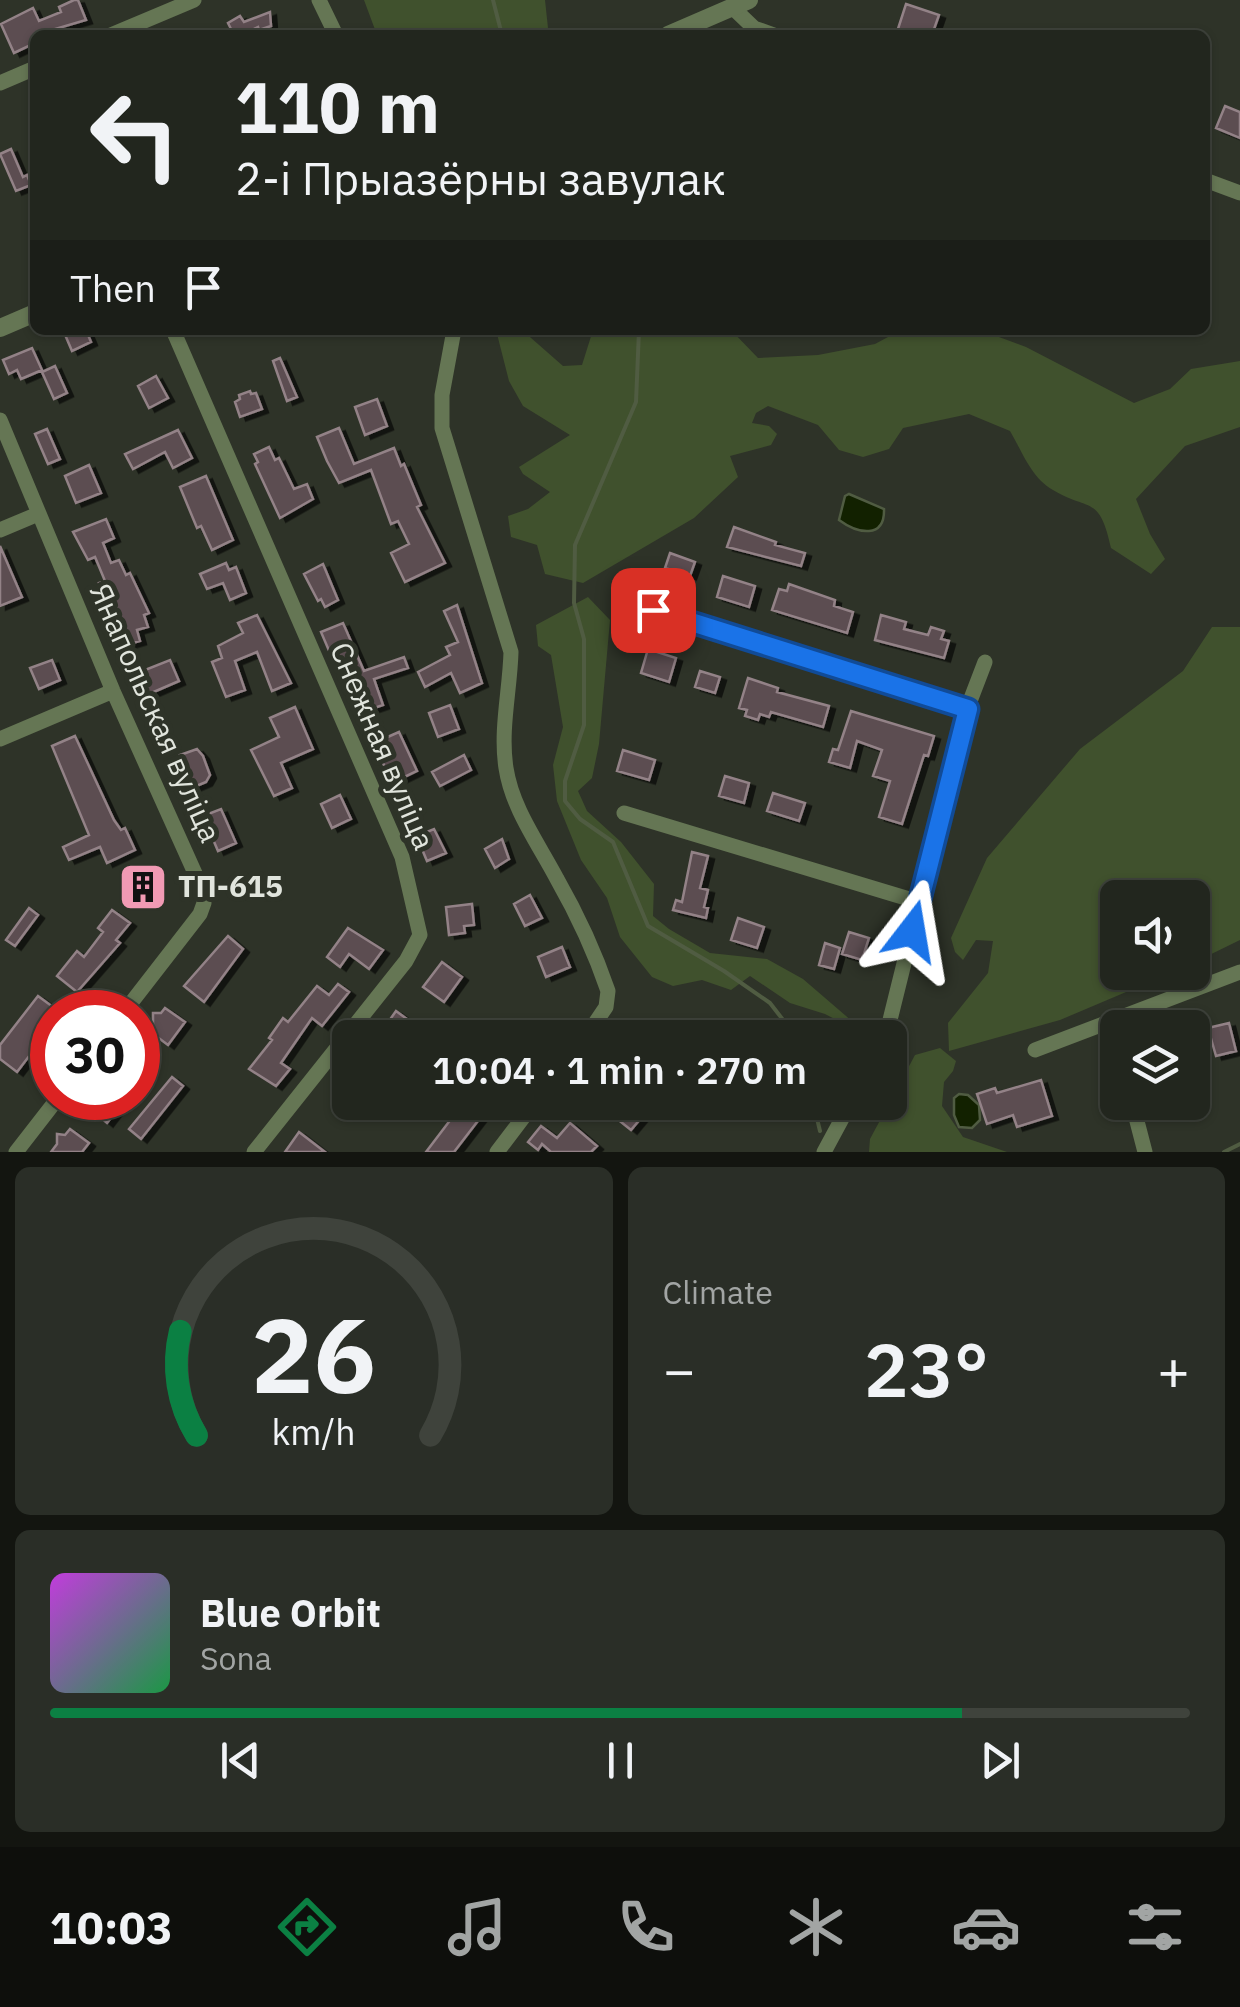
<!DOCTYPE html>
<meta charset="utf-8">
<style>
body{margin:0;font-family:"IBM Plex Sans",sans-serif;background:#2a2e27;color:#f1f3f6;height:100vh;display:flex;flex-direction:column;font-size:38px;white-space:nowrap}
*{box-sizing:border-box;margin:0}
p{font-size:32px;color:#a2a5a4}
.icon{flex:none;width:55px;height:55px;fill:none;stroke:currentColor;stroke-width:2;stroke-linecap:round;stroke-linejoin:round}
.map{position:relative;height:1152px;overflow:hidden}
.details{display:flex;flex-direction:column;gap:15px;padding:15px;background:#131510;flex:1}
.details>*{flex:none}
.top-card{position:absolute;left:30px;top:30px;width:1180px;height:305px;border-radius:15px;box-shadow:0 2px 8px #0004,0 0 0 2px #3f433c;background:#22261e;color:#f1f3f6;overflow:hidden}
.tools{position:absolute;left:1100px;top:880px;display:grid;gap:20px}
.tools a{display:grid;place-items:center;width:110px;height:110px;border-radius:15px;background:#22261e;box-shadow:0 2px 8px #0004,0 0 0 2px #3f433c;font-size:50px}
.speed{position:absolute;left:30px;top:990px;display:flex;gap:20px;font-size:50px;font-weight:700;text-align:center}
.speed>*{display:grid;place-content:center;width:130px;height:130px;border-radius:50%;background:#22261e;box-shadow:0 2px 8px #0004,0 0 0 2px #3f433c;line-height:1}
.speed .limit{border:15px solid #d22;background:#fff;color:#111}
.pin{position:absolute;display:grid;place-items:center;width:85px;height:85px;color:#fff;margin:-42px;border-radius:20px;box-shadow:0 5px 15px #0006}
.me{position:absolute;width:110px;margin:-55px;rotate:14deg;stroke-linejoin:round;filter:drop-shadow(0 0 8px #0008)}
.turn{display:flex;align-items:center;gap:35px;height:210px;padding:0 40px;font-size:45px}
.turn .icon{width:130px;height:130px;stroke-width:2.5}
.turn b{display:block;font-size:70px;line-height:85px}
.then{display:flex;align-items:center;height:95px;padding:0 40px;background:#0003;gap:20px;font-size:38px}
.big{font-size:75px;font-weight:600;line-height:1.1}
.details .card{flex:1;display:flex;flex-direction:column;justify-content:center;gap:15px;min-width:0;padding:0 35px;border-radius:15px;background:#2a2e27}
.details .dial{align-items:center;gap:0}
.dial svg{height:260px;overflow:visible;fill:none;stroke:#3f433c;stroke-width:7;stroke-linecap:round;text-anchor:middle}
.dial text{fill:#f1f3f6;stroke:none}
.song{display:flex;align-items:center;gap:30px}
.cover{width:120px;height:120px;border-radius:15px;background:linear-gradient(135deg,hsl(290 70% 55%),hsl(140 70% 35%))}
.played{height:10px;border-radius:5px;background:linear-gradient(90deg,#0b8043 80%,#3f433c 80%)}
.keys{display:flex;justify-content:space-around;direction:ltr}
.heat{display:flex;justify-content:space-between;align-items:center;font-size:55px;direction:ltr}
.details .tiles{flex:1;display:grid;gap:15px;grid-template-columns:1fr 1fr}
.card:last-child{grid-column:span 2}
.trip{position:absolute;left:332px;top:1020px;width:575px;height:100px;border-radius:15px;background:#22261e;box-shadow:0 2px 8px #0004,0 0 0 2px #3f433c;font-weight:600;line-height:100px;text-align:center}
.dock{display:flex;height:160px;justify-content:space-around;align-items:center;background:#0e0f0c;color:#a2a5a4}
.dock .icon{width:70px;height:70px}
.dock .active{color:#0b8043}
.dock b{font-size:45px;color:#f1f3f6}
.map>svg:first-child{display:block}
.green{fill:#40512d}
.water{fill:#122100;stroke:#505c42;stroke-width:2.5}
.lines{fill:none;stroke-linecap:round;stroke-linejoin:round}
.stream{stroke:#505c42;stroke-width:4}
.building{fill:#5c4d51;stroke:#938287;stroke-width:2.5;filter:url(#shadow)}
.minor{stroke:#657654;stroke-width:15}
.tertiary{stroke:#657654;stroke-width:18}
.route-casing{stroke:#114b97;stroke-width:25}
.route{stroke:#1a73e8;stroke-width:18}
.labels{text-anchor:middle;stroke-width:10;stroke-linejoin:round;paint-order:stroke}
.street-label{font-size:30px;fill:#e1e5dd;stroke:#2e3328}
.poi-label{font-size:30px;font-weight:bold;fill:#e1e5dd;stroke:#2e3328;text-anchor:start}
</style>
<div class="map">
<svg width="1240" height="1152" viewBox="0 0 1240 1152">
<defs>
<filter id="shadow"><feDropShadow dx="6" dy="3.5" stdDeviation="0" flood-color="#0009"/></filter>
</defs>
<rect width="100%" height="100%" fill="#2e3328"/>
<path class="green" d="M364,0h181l3,28 -19,7h-152z
M496,330h26l41,36 19,-1 11,-35h138l27,28 60,-3 57,-11 26,-14h79l46,17 108,56 36,-14 21,-20 49,-8v66l-55,19 -49,53 14,35 15,25 -14,15 -40,-26c-12,-54 -21,-36 -58,-58 -22,-12 -31,-39 -43,-59l-41,-17 -66,14 -14,21 -26,8 -24,-7 -21,-25 -50,-19 -12,7 -4,10 17,3 8,8 -6,11 -41,11 8,21 -44,41 -111,65 -38,-9 -8,-29 -26,-8 -3,-21 20,-7 22,-17 -27,-18 -4,-7 51,-32 -47,-29 -14,-25z
M588,597l22,23 -11,124 -7,34 -14,13 9,20 34,31 33,42 -1,32 16,13 41,24 57,6 36,20 50,43 -3,5 -25,-13 -35,-11 -40,-27 -19,14 -29,-10 -29,6 -21,-9 -32,-40 -13,-39 -26,-38 -24,-59 -4,-36 10,-38 -12,-72 -13,-9 -2,-21z
M1212,627h28v313l-47,23 -1,-65h-74v74l53,1 -111,47 -111,31 -1,-28 40,-50 5,-32 -17,-1 -13,20 -8,-8 -4,-14 36,-80 93,-109 103,-78z
M940,1048l16,13 -3,10 -9,11 -2,24 21,31 44,15h-138l1,-13 45,-84z"/>
<path class="water" d="M849,494l35,15c1,30 -26,25 -45,11l6,-24z
M959,1094l9,1 11,10 1,15 -8,8 -13,-1 -5,-12v-17z"/>
<g class="lines">
<path class="stream" d="M493,0l9,35
M639,330l-3,72 -61,143 -1,58 10,36v86l-19,56v20l15,18 33,23 35,84 76,45 46,32 27,35
M813,1102l7,29
M1224,1152l16,-8"/>
</g>
<path class="building" d="M74,0h4l8,20 -51,15v8l-21,10 -13,-29 32,-16 6,13 22,-9 -2,-5z
M906,4l33,11 -7,20 -35,-3z
M270,12l1,14 -12,4 -1,-3 -16,8h-8l-6,-12 12,-7 4,6z
M1225,106l15,6v26l-24,-10z
M11,149l12,28 4,-2 4,10 -15,6 -16,-37z
M63,330h23l5,12 -19,9z
M32,348l10,22 -21,9 -4,-9 -8,4 -6,-14z
M280,358l17,39 -10,4 -14,-40z
M55,366l12,27 -13,6 -12,-27z
M156,376l12,22 -19,10 -11,-22z
M250,391l1,3 5,-1 6,16 -22,8 -5,-15 5,-3 -1,-4z
M377,399l10,27 -22,9 -10,-28z
M339,428l15,36 40,-16 7,18 3,-2 17,41 -4,2 28,56 -40,19 -14,-29 18,-9 -11,-23 -7,3 -20,-54 -32,13 -12,-22 -10,-24z
M47,429l13,30 -12,5 -13,-30z
M178,430l14,28 -19,10 -8,-16 -32,17 -8,-15z
M269,447l6,13 4,-2 15,31 13,-5 6,15 -33,19 -25,-54 3,-2 -4,-8z
M89,465l12,28 -25,10 -11,-27z
M206,476l27,64 -21,10 -11,-24 -4,2 -17,-41z
M106,519l8,19 -11,5 8,20 8,-3 7,15 4,-2 19,40 -5,2 4,12 -11,3 3,11 -17,5 -7,-40 -6,-13 -6,2 -5,-12 6,-2 -10,-24 -7,3 -15,-28z
M734,527l42,15 -1,3 30,8 -4,13 -74,-19z
M0,546l22,51 -22,9z
M670,553l25,9 -5,14 -25,-8z
M226,563l3,7 7,-3 10,26 -16,7 -7,-17 -16,6 -7,-15z
M323,564l15,36 -13,7 -4,-8 -3,2 -14,-27z
M723,576l32,10 -6,21 -32,-10z
M789,584l46,16 -1,6 19,6 -6,21 -75,-23 7,-21 8,2z
M457,605l25,78 -22,10 -9,-20 -26,14 -7,-15 32,-17 -4,-8 12,-5 -14,-31z
M257,615l34,68 -19,8 -15,-39 -22,9 10,29 -19,7 -14,-35 10,-4 -4,-12 25,-13 -5,-10z
M881,615l25,7 -2,7 24,6 3,-8 13,4 -3,8 8,2 -5,17 -69,-18z
M343,623l21,48 40,-14 4,11 -34,11 9,26 -23,8 -14,-51 -10,5 -15,-35z
M648,649l28,9 -7,24 -28,-9z
M52,660l8,20 -21,9 -9,-21z
M170,660l9,21 -30,13 -9,-22z
M700,671l20,6 -5,16 -20,-6z
M748,678l30,10 -1,4 52,14 -6,21 -52,-15 -2,5 -9,-3 -2,6 -13,-4 2,-6 -8,-2z
M450,705l9,24 -21,8 -9,-24z
M295,707l18,42 -32,14 11,25 -18,8 -23,-46 28,-13 -9,-19z
M851,711l83,25 -6,20 -4,-1 -22,69 -23,-7 11,-36 -17,-5 9,-26 -25,-9 -7,27 -21,-6 4,-13 5,1z
M399,732l18,39 -25,12 -18,-40z
M75,736l39,84 7,10 4,-2 10,22 -28,13 -7,-16 -31,13 -6,-13 26,-12 -37,-89z
M197,749l6,7 7,19 -4,7 -12,5 -14,-32z
M623,750l32,10 -6,20 -32,-9z
M464,755l7,15 -31,16 -8,-14z
M725,776l24,7 -5,20 -25,-7z
M773,793l32,10 -6,18 -32,-10z
M340,795l11,24 -19,9 -11,-24z
M221,809l15,34 -18,8 -15,-35z
M434,829l12,24 -19,8 -8,-19 6,-2 -3,-6z
M502,839l7,20 -14,9 -10,-19z
M692,852l16,4 -8,32 8,2 -4,17 4,1 -2,10 -33,-8 3,-10 6,2z
M530,895l12,23 -17,8 -11,-22z
M472,904l2,21 -10,1 1,7 -16,2 -3,-28z
M29,908l9,7 -23,31 -9,-6z
M112,910l18,13 -14,17 4,3 -43,49 -20,-16 20,-25 7,6 19,-25 -5,-4z
M738,918l26,9 -7,21 -26,-8z
M348,928l35,22 -14,19 -20,-15 -9,13 -13,-10z
M849,932l20,6 -7,22 -20,-6z
M228,936l15,13 -39,53 -20,-16z
M825,943l15,5 -6,21 -15,-4z
M562,947l8,20 -24,10 -8,-20z
M442,962l20,15 -18,25 -21,-15z
M338,984l11,8 -27,34 -10,-8 -31,45 9,6 -14,17 -27,-17 23,-29 -3,-2 14,-20 5,4 29,-36 12,9z
M38,996l15,11 -1,19 -35,46 -17,-13v-14z
M165,1008l20,14 -17,23 -20,-15 5,-6v-11h8z
M396,1011l15,11 -12,16h-8l-9,-7z
M1229,1023l7,28 -20,5 -8,-28z
M172,1077l11,9 -42,53 -12,-10z
M1041,1080l11,36 -35,11 -4,-12 -26,9 -10,-30 18,-6 2,5z
M95,1098h15l10,8 -13,17 -19,-16z
M464,1102h6l14,11 -30,39h-28z
M620,1102h15l11,10 -15,18 -20,-16z
M570,1123l27,23 -6,6h-40l-9,-8 -4,6 -10,-8 13,-16 16,12z
M70,1129l19,14 -7,9h-31l6,-8v-10l8,1z
M299,1132l26,20h-40z"/>
<g class="lines">
<path class="minor" d="M319,0l17,35
M732,7l22,21 20,7
M111,35l83,-35
M0,83l35,-15
M1205,180l35,13
M173,330l229,527 18,78 -14,26 -152,191
M454,330l-12,65v33l69,224c-1,38 -11,78 -5,116 6,40 32,75 51,111 20,35 38,74 51,112l-2,16 -21,31
M0,420l113,271 90,200 1,12 -4,11 -76,98
M0,530l38,-16
M653,609l314,100
M0,739l113,-48
M624,813l295,89
M1111,1021l7,26
M882,1038l8,-18 77,-311 18,-47
M1035,1050l205,-78
M1132,1102l13,50
M16,1152l42,-54
M497,1152l38,-50
M824,1152l27,-50"/>
<path class="tertiary" d="M668,35l81,-35
M0,328l35,-15"/>
</g>
<g class="lines">
<g class="route-casing">
<path id="route" d="M653,610l315,99 -56,222"/>
</g>
<use href="#route" class="route"/>
</g>
<defs>
<g id="building-square" transform="scale(2.5)"><rect x="-9" y="-9" width="18" height="18" rx="4" fill="#f19ab4" stroke="#2e3328"/><path d="M-4-6H4V6H1V3H-1V6H-4ZM-2.5-4.3h1.7v1.8h-1.7ZM.8-4.3h1.7v1.8H.8ZM-2.5-1h1.7V.8h-1.7ZM.8-1h1.7V.8H.8Z" fill="#111"/></g>
</defs>
<g fill-rule="evenodd">
<use href="#building-square" x="143" y="887"/>
</g>
<g class="labels">
<g class="street-label">
<text transform="translate(155 713) rotate(66)" y="10">Янапольская вуліца</text>
<text transform="translate(382 746) rotate(67)" y="10">Снежная вуліца</text>
</g>
<g class="poi-label">
<text x="178" y="897">ТП-615</text>
</g>
</g>
</svg>
<div class="tools">
<a><svg class="icon" aria-label="sound" viewBox="0 0 24 24"><path d="M4 9h4l5-4v14l-5-4H4zM17 9q2 3 0 6"/></svg></a>
<a><svg class="icon" aria-label="layers" viewBox="0 0 24 24"><path d="M12 4l9 5-9 5-9-5zM3 14l9 5 9-5"/></svg></a>
</div>
<div class="speed"><div class="limit">30</div></div>
<div class="pin" style="left:653px;top:610px;background:#d93025"><svg class="icon" aria-label="arrive" viewBox="0 0 24 24"><path d="M6 21V4h12l-3 4 3 4H6"/></svg></div>
<svg class="me" style="left:912px;top:931px" viewBox="-20 -20 40 40"><path d="M0-17L14 15 0 8-14 15z" fill="#1a73e8" stroke="#fff" stroke-width="4"/></svg>
<div class="trip">10:04 · 1 min · 270 m</div>
<div class="top-card">
<div class="turn"><svg class="icon" aria-label="left" viewBox="0 0 24 24"><path d="M17 20v-9H6M10 6l-5 5 5 5"/></svg><div><b>110 m</b>2-і Прыазёрны завулак</div></div>
<div class="then">Then<svg class="icon" aria-label="arrive" viewBox="0 0 24 24"><path d="M6 21V4h12l-3 4 3 4H6"/></svg></div>
</div>
</div>
<section class="details">
<div class="tiles">
<div class="card dial"><svg viewBox="0 0 100 80">
<path d="M14 69A42 42 0 1 1 86 69"/>
<path d="M14 69A42 42 0 0 1 9 37" stroke="#0b8043"/>
<text x="50" y="56" font-size="32" font-weight="700">26</text>
<text x="50" y="72" font-size="11">km/h</text>
</svg></div>
<div class="card"><p>Climate</p>
<div class="heat"><a>−</a><b class="big">23°</b><a>+</a></div>
</div>
<div class="card">
<div class="song"><i class="cover"></i><div><b>Blue Orbit</b><p>Sona</p></div></div>
<div class="played"></div>
<div class="keys"><svg class="icon" aria-label="previous" viewBox="0 0 24 24"><path d="M18 5L8 12l10 7zM5 5v14"/></svg><svg class="icon" aria-label="pause" viewBox="0 0 24 24"><path d="M8 5v14M16 5v14"/></svg><svg class="icon" aria-label="next" viewBox="0 0 24 24"><path d="M6 5l10 7-10 7zM19 5v14"/></svg></div>
</div>
</div>
</section>
<nav class="dock">
<b>10:03</b>
<svg class="icon active" aria-label="directions" viewBox="0 0 24 24"><path d="M12 3l9 9-9 9-9-9zM9 14v-3h6M13 9l2 2-2 2"/></svg>
<svg class="icon" aria-label="music" viewBox="0 0 24 24"><path d="M9 18V5l10-2v13"/><circle cx="6" cy="18" r="3"/><circle cx="16" cy="16" r="3"/></svg>
<svg class="icon" aria-label="phone" viewBox="0 0 24 24"><path d="M5 4h4l2 5-3 2q2 4 5 5l2-3 5 2v4C11 20 4 13 5 4z"/></svg>
<svg class="icon" aria-label="climate" viewBox="0 0 24 24"><path d="M12 3v18M4 7l16 10M4 17L20 7"/></svg>
<svg class="icon" aria-label="car" viewBox="0 0 24 24"><path d="M5 17H2v-5l4-1 3-4h7l3 4 3 1v5h-3M9 17h6M6 11h13"/><circle cx="7" cy="17" r="2"/><circle cx="17" cy="17" r="2"/></svg>
<svg class="icon" aria-label="filters" viewBox="0 0 24 24"><path d="M4 7h16M4 17h16"/><circle cx="9" cy="7" r="2"/><circle cx="15" cy="17" r="2"/></svg>
</nav>
